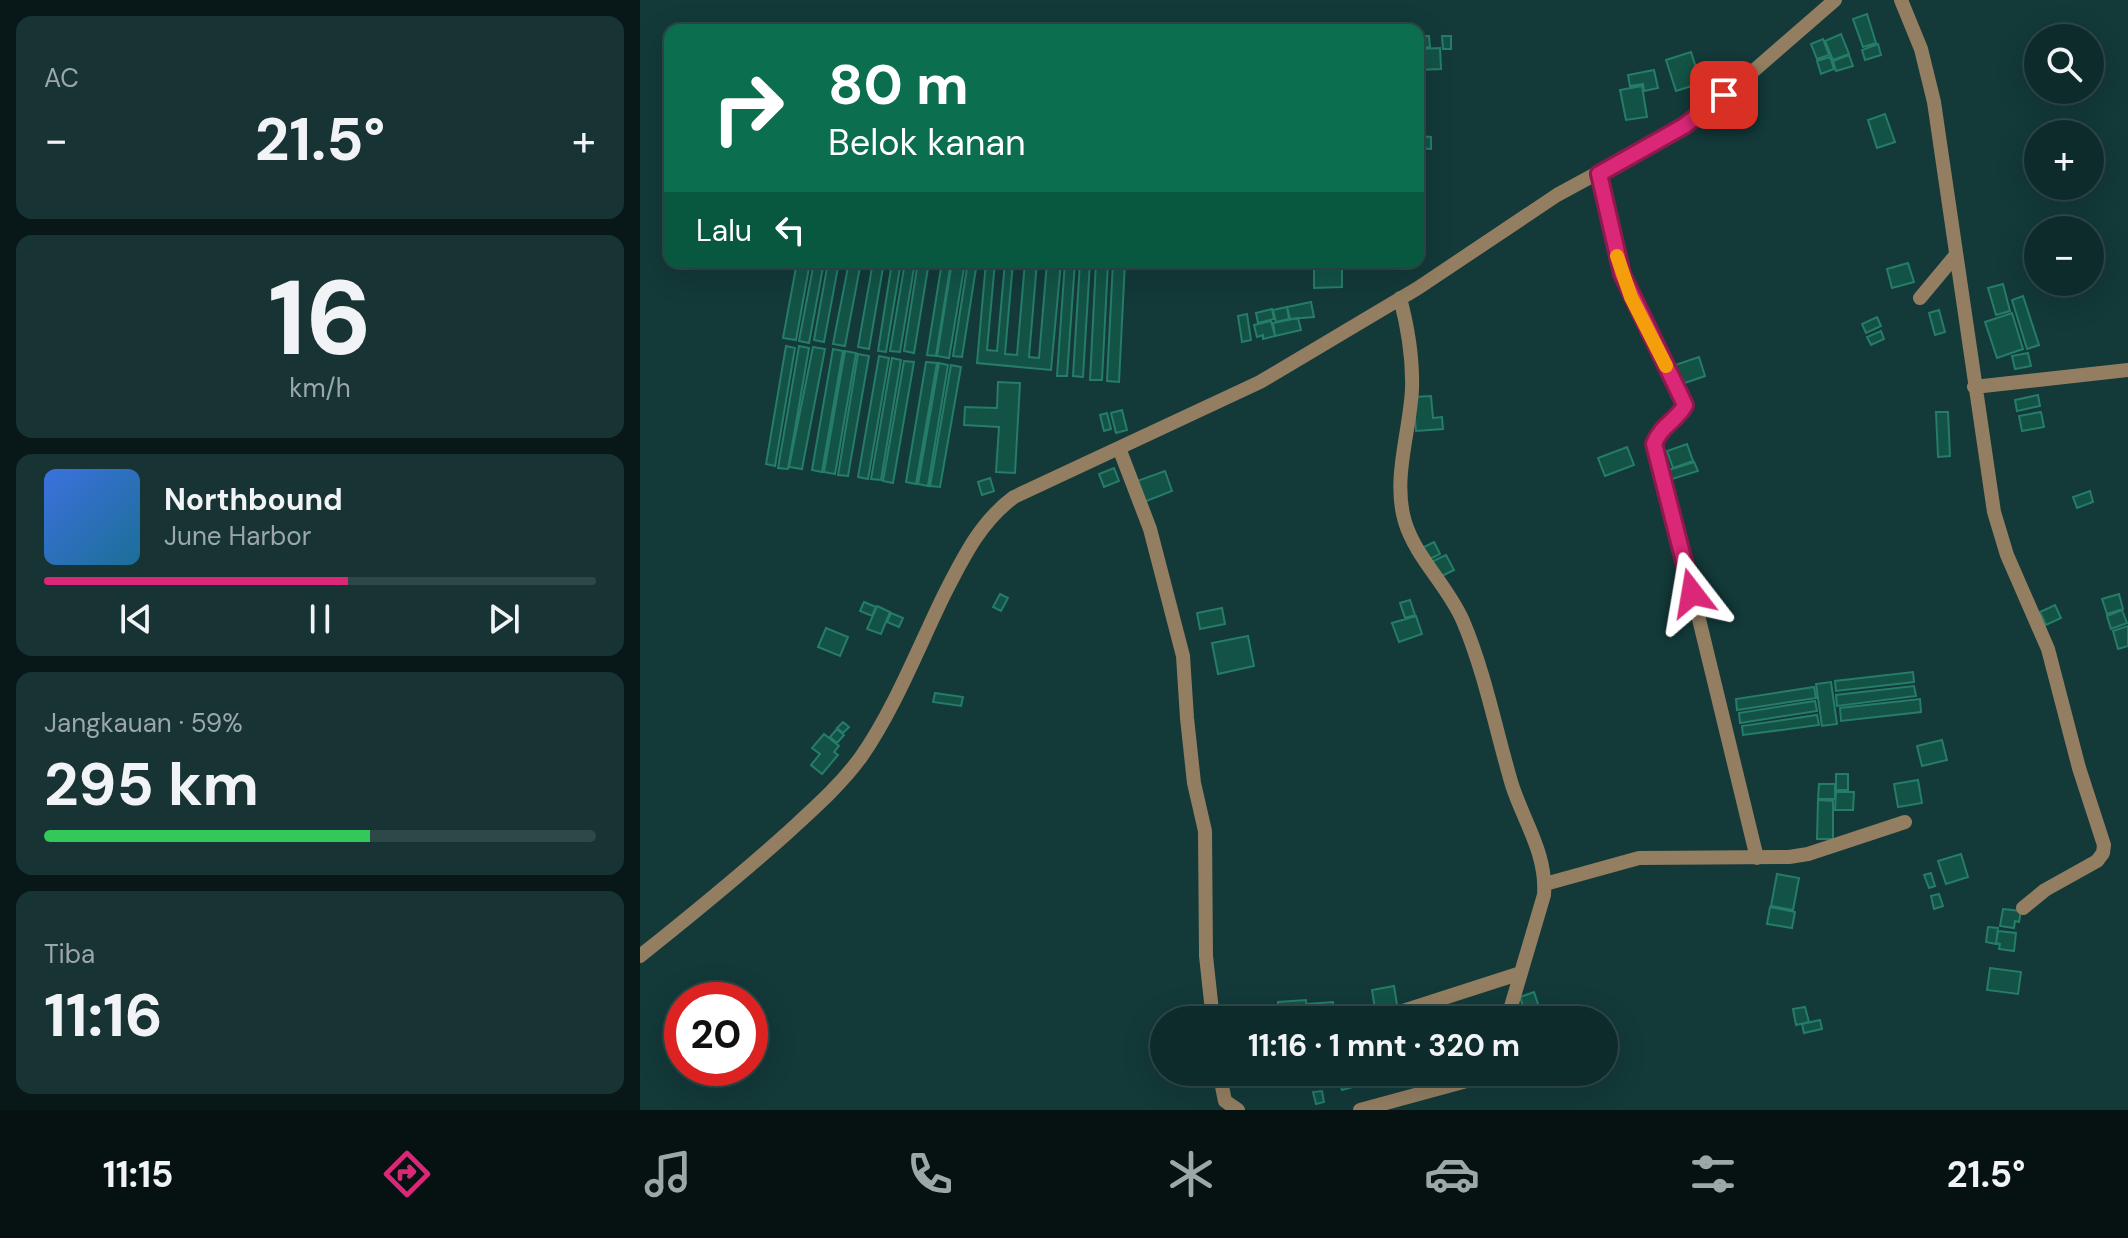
<!DOCTYPE html>
<html lang="id">
<meta charset="utf-8">
<style>
body{margin:0;font-family:"DM Sans",sans-serif;background:#173333;color:#f1f3f6;height:100vh;display:flex;flex-direction:column;font-size:30px;white-space:nowrap}
*{box-sizing:border-box;margin:0}
p{font-size:26px;color:#9ba7a9}
.icon{flex:none;width:44px;height:44px;fill:none;stroke:currentColor;stroke-width:2;stroke-linecap:round;stroke-linejoin:round}
.map{position:relative;flex:1;overflow:hidden}
.panel{display:flex;flex-direction:column;gap:16px;padding:16px;background:#081818;width:640px}
.panel>*{flex:none}
.guide{position:absolute;left:24px;top:24px;width:760px;height:244px;border-radius:16px;box-shadow:0 8px 32px #0002,0 0 0 2px #2e4747;background:#0b6e4f;color:#fff;overflow:hidden}
.fabs{position:absolute;left:1384px;top:24px;display:grid;gap:16px}
.fabs a{display:grid;place-items:center;width:80px;height:80px;border-radius:50%;background:#0e2b2b;box-shadow:0 8px 32px #0002,0 0 0 2px #2e4747;font-size:40px}
.speed{position:absolute;left:24px;top:982px;display:flex;gap:16px;font-size:40px;font-weight:700;text-align:center}
.speed>*{display:grid;place-content:center;width:104px;height:104px;border-radius:50%;background:#0e2b2b;box-shadow:0 8px 32px #0002,0 0 0 2px #2e4747;line-height:1}
.speed .limit{border:12px solid #d22;background:#fff;color:#111}
.pin{position:absolute;display:grid;place-items:center;width:68px;height:68px;color:#fff;margin:-34px;border-radius:16px;box-shadow:0 4px 12px #0006}
.me{position:absolute;width:88px;margin:-44px;rotate:346deg;stroke-linejoin:round;filter:drop-shadow(0 0 6px #0008)}
.turn{display:flex;align-items:center;gap:28px;height:168px;padding:0 32px;font-size:36px}
.turn .icon{width:104px;height:104px;stroke-width:2.5}
.turn b{display:block;font-size:56px;line-height:68px}
.then{display:flex;align-items:center;height:76px;padding:0 32px;background:#0003;gap:16px;font-size:30px}
.big{font-size:60px;font-weight:700;line-height:1.1}
.panel .widget{flex:1;display:flex;flex-direction:column;justify-content:center;gap:12px;min-width:0;padding:0 28px;border-radius:16px;background:#173333}
.panel .dial{align-items:center;gap:0}
.dial b{font-size:104px;line-height:1}
.song{display:flex;align-items:center;gap:24px}
.cover{width:96px;height:96px;border-radius:12px;background:linear-gradient(135deg,hsl(220 70% 55%),hsl(200 70% 35%))}
.played{height:8px;border-radius:4px;background:linear-gradient(90deg,#db2777 55%,#2e4747 55%)}
.keys{display:flex;justify-content:space-around;direction:ltr}
.heat{display:flex;justify-content:space-between;align-items:center;font-size:44px;direction:ltr}
.charge{height:12px;border-radius:6px;background:linear-gradient(90deg,#34c759 59%,#2e4747 0)}
.trip{position:absolute;left:510px;top:1006px;width:468px;height:80px;border-radius:40px;background:#0e2b2b;box-shadow:0 8px 32px #0002,0 0 0 2px #2e4747;font-weight:700;line-height:80px;text-align:center}
.tab-bar{display:flex;height:128px;justify-content:space-around;align-items:center;background:#061111;color:#9ba7a9}
.tab-bar .icon{width:56px;height:56px}
.tab-bar .active{color:#db2777}
.tab-bar b{font-size:36px;color:#f1f3f6}
main{display:flex;flex:1;min-height:0}
.map>svg:first-child{display:block}
.building{fill:#125345;stroke:#267c69;stroke-width:2}
.lines{fill:none;stroke-linecap:round;stroke-linejoin:round}
.minor{stroke:#937e61;stroke-width:14}
.route-casing{stroke:#8e194d;stroke-width:20}
.route{stroke:#db2777;stroke-width:14}
.slow{stroke:#f59e0b;stroke-width:14}
</style>
<main>
<section class="panel">
<div class="widget"><p>AC</p>
<div class="heat"><a>−</a><b class="big">21.5°</b><a>+</a></div>
</div>
<div class="widget dial"><b>16</b><p>km/h</p></div>
<div class="widget">
<div class="song"><i class="cover"></i><div><b>Northbound</b><p>June Harbor</p></div></div>
<div class="played"></div>
<div class="keys"><svg class="icon" aria-label="previous" viewBox="0 0 24 24"><path d="M18 5L8 12l10 7zM5 5v14"/></svg><svg class="icon" aria-label="pause" viewBox="0 0 24 24"><path d="M8 5v14M16 5v14"/></svg><svg class="icon" aria-label="next" viewBox="0 0 24 24"><path d="M6 5l10 7-10 7zM19 5v14"/></svg></div>
</div>
<div class="widget"><p>Jangkauan · 59%</p><b class="big">295 km</b><div class="charge"></div></div>
<div class="widget"><p>Tiba</p><b class="big">11:16</b></div>
</section>
<div class="map">
<svg width="1488" height="1110" viewBox="0 0 1488 1110">
<rect width="100%" height="100%" fill="#133939"/>
<path class="building" d="M1227,14l9,29 -13,4 -10,-28z
M1201,34l8,20 -16,6 -8,-19z
M778,36h11l1,11 -12,1z
M802,36h9v13h-8z
M1183,39l6,16 -12,4 -6,-15z
M1238,44l3,11 -16,5 -3,-10z
M800,48l1,21 -23,1v-21z
M1051,52l10,31 -25,8 -10,-31z
M1209,55l4,11 -17,5 -3,-10z
M1190,57l4,12 -13,5 -4,-13z
M1014,70l4,18 -14,3 -1,-7 -13,2 -2,-11z
M1002,86l5,31 -21,3 -6,-30z
M1245,114l10,28 -18,6 -9,-28z
M778,136l13,1v12l-13,-1z
M778,226l5,16 -4,1 3,7 -4,2z
M157,262h13l-14,78 -13,-2z
M174,262h10l-15,81 -10,-2z
M188,262h11l-15,80 -10,-2z
M209,262h12l-16,84 -12,-2z
M233,262h11l-15,87 -11,-2z
M252,262h9l-15,90 -8,-1z
M265,262h10l-15,90 -10,-1z
M278,262h11l-15,91 -10,-2z
M302,262h9l-15,94 -9,-1z
M312,262h13l-16,96 -12,-2z
M328,262h9l-15,95 -9,-1z
M346,262h9l-8,88 10,1 8,-89h8l-8,92 12,1 8,-93h12l-8,95 10,1 8,-96h14l-10,108 -74,-7z
M425,262h10l-8,114h-10z
M440,262h10l-7,115 -10,-1z
M456,262h12l-6,118h-12z
M473,262h12l-6,120 -12,-1z
M674,262h28v25l-28,1z
M1268,263l6,19 -22,6 -5,-19z
M1363,284l7,27 -14,4 -8,-27z
M1383,296l16,49 -12,4 -15,-49z
M671,302l3,15 -24,2 -3,-12z
M647,307l2,12 -13,3 -3,-12z
M632,309l2,10 -16,4 -2,-10z
M1299,310l6,22 -10,3 -6,-22z
M1372,313l11,36 -26,9 -12,-36z
M607,314l4,26 -9,2 -4,-26z
M1237,317l4,9 -15,7 -4,-9z
M658,318l3,12 -26,6 -2,-13z
M631,321l4,15 -12,3v-4l-6,2 -3,-12z
M1241,331l3,8 -13,6 -4,-8z
M146,346l9,2 -20,118 -9,-2z
M159,346l10,2 -21,121 -10,-1z
M173,347l12,2 -23,120 -13,-2z
M193,349l10,2 -21,121 -10,-2z
M205,351l11,2 -21,121 -11,-2z
M1388,353l3,13 -16,3 -3,-13z
M218,354l11,2 -21,120 -10,-1z
M239,356l10,2 -21,121 -10,-2z
M1059,357l6,19 -26,9 -7,-19z
M252,358l9,2 -20,120 -10,-1z
M264,361l10,1 -21,121 -10,-2z
M286,362l11,1 -21,121 -10,-2z
M299,363l9,2 -20,121 -10,-2z
M311,365l10,2 -21,120 -10,-1z
M358,382l22,1 -5,90 -19,-1 3,-45 -35,-2 1,-18 32,1z
M1398,395l2,11 -23,5 -2,-11z
M791,396l2,22 9,-1 1,12 -27,2 -3,-34z
M482,410l5,20 -11,3 -5,-20z
M1296,412h12l2,44 -12,1z
M1401,412l3,15 -22,4 -3,-15z
M467,413l4,16 -7,2 -4,-16z
M1047,444l6,17 -20,7 -6,-17z
M987,447l7,18 -29,11 -7,-18z
M1054,462l4,9 -26,8 -3,-9z
M474,468l5,13 -15,6 -5,-13z
M525,471l7,20 -28,11 -7,-21z
M350,478l4,13 -12,4 -4,-13z
M1450,491l3,11 -16,6 -4,-11z
M794,542l6,12 -12,6 -6,-12z
M806,555l8,15 -14,7 -7,-16z
M360,594l8,4 -7,13 -8,-4z
M1479,594l4,15 -16,5 -5,-15z
M770,600l5,15 -10,3 -5,-15z
M224,602l12,5 -4,9 -12,-5z
M1415,605l6,13 -15,7 -6,-13z
M237,606l13,6 -9,22 -14,-5z
M582,608l3,16 -25,5 -3,-16z
M1482,610l5,13 -16,6 -4,-13z
M251,613l12,5 -4,9 -12,-5z
M776,616l6,18 -23,8 -7,-19z
M1488,626v20l-10,3 -5,-18z
M186,628l22,9 -8,19 -22,-9z
M608,636l6,30 -36,8 -6,-31z
M1273,672l1,10 -78,9 -1,-10z
M1191,682l6,42 -15,2 -6,-42z
M1274,686l2,10 -79,10 -1,-11z
M1174,687l2,11 -79,12 -1,-11z
M295,693l28,4 -2,9 -28,-4z
M1280,699l1,13 -80,9 -1,-13z
M1175,701l2,10 -77,12 -1,-10z
M1177,715l2,10 -76,10 -1,-9z
M203,722l6,5 -6,6 -6,-5z
M197,729l7,6 -7,8 -7,-6z
M184,734l15,12 -5,6 4,3 -16,19 -11,-9 9,-11 -8,-6z
M1302,740l5,20 -25,6 -5,-20z
M1196,774h12v16h-12z
M1278,780l4,23 -24,4 -4,-23z
M1179,784h16v15h-17z
M1196,792h18l-1,18h-18z
M1178,800l15,1v38h-16z
M1321,854l7,23 -22,7 -8,-23z
M1291,873l4,13 -6,2 -5,-13z
M1137,874l22,4 -6,32 -22,-4z
M1299,894l4,12 -9,3 -3,-13z
M1130,907l25,5 -3,16 -25,-4z
M1363,909l18,2 -2,11 -4,-1 -1,7 -14,-2z
M1348,927l10,1 -2,16 -10,-2z
M1358,931l18,2 -2,18 -15,-2 1,-5 -4,-1z
M1350,968l31,4 -3,22 -31,-4z
M754,986l4,25 -22,4 -4,-25z
M894,992l7,21 -14,5 -7,-21z
M666,1000l1,16 -29,2v-16z
M693,1002l1,18h-26l-1,-16z
M1165,1007l4,15 -13,3 -3,-16z
M1180,1020l2,9 -18,4 -2,-9z
M696,1072h21l3,13 -18,5z
M682,1091l2,11 -8,2 -3,-12z"/>
<g class="lines">
<path class="minor" d="M1261,0l20,49 13,53 60,410 13,43 41,94 31,119 25,77 -1,8 -6,8 -52,29 -22,18
M959,174l23,100 63,131c-3,7 -6,9 -13,14 -21,17 -18,33 -8,56l93,383
M760,298c8,30 13,60 12,91 -2,43 -20,90 -7,133 11,36 43,64 58,99 22,52 33,110 49,164 12,37 35,69 32,110l-37,125
M1280,298l35,-42
M1334,387l154,-17
M479,448l31,81 33,127 4,62 7,65 11,48 1,125 7,64
M905,884l94,-26 150,-1 19,-3 97,-32
M0,956c49,-39 98,-79 145,-121 27,-25 54,-48 76,-78 33,-47 58,-111 83,-162 19,-37 36,-73 70,-98l246,-115 158,-94 139,-93 127,-69 59,-46 92,-80
M763,1011l118,-38
M579,1072l6,29 13,9
M720,1110l103,-28 23,-10"/>
</g>
<g class="lines">
<g class="route-casing">
<path id="route" d="M1052,593l-38,-149c7,-19 24,-24 31,-39l-63,-131 -23,-100 85,-48 40,-31"/>
</g>
<use href="#route" class="route"/>
<path class="slow" d="M977,256l14,41 35,69"/>
</g>
</svg>
<div class="fabs">
<a><svg class="icon" aria-label="search" viewBox="0 0 24 24"><circle cx="10" cy="10" r="6"/><path d="M15 15l6 6"/></svg></a>
<a>+</a>
<a>−</a>
</div>
<div class="speed"><div class="limit">20</div></div>
<div class="pin" style="left:1084px;top:95px;background:#d93025"><svg class="icon" aria-label="arrive" viewBox="0 0 24 24"><path d="M6 21V4h12l-3 4 3 4H6"/></svg></div>
<svg class="me" style="left:1052px;top:593px" viewBox="-20 -20 40 40"><path d="M0-17L14 15 0 8-14 15z" fill="#db2777" stroke="#fff" stroke-width="4"/></svg>
<div class="trip">11:16 · 1 mnt · 320 m</div>
<div class="guide">
<div class="turn"><svg class="icon" aria-label="right" viewBox="0 0 24 24"><path d="M7 20v-9h11M14 6l5 5-5 5"/></svg><div><b>80 m</b>Belok kanan</div></div>
<div class="then">Lalu<svg class="icon" aria-label="left" viewBox="0 0 24 24"><path d="M17 20v-9H6M10 6l-5 5 5 5"/></svg></div>
</div>
</div>
</main>
<nav class="tab-bar">
<b>11:15</b>
<svg class="icon active" aria-label="directions" viewBox="0 0 24 24"><path d="M12 3l9 9-9 9-9-9zM9 14v-3h6M13 9l2 2-2 2"/></svg>
<svg class="icon" aria-label="music" viewBox="0 0 24 24"><path d="M9 18V5l10-2v13"/><circle cx="6" cy="18" r="3"/><circle cx="16" cy="16" r="3"/></svg>
<svg class="icon" aria-label="phone" viewBox="0 0 24 24"><path d="M5 4h4l2 5-3 2q2 4 5 5l2-3 5 2v4C11 20 4 13 5 4z"/></svg>
<svg class="icon" aria-label="climate" viewBox="0 0 24 24"><path d="M12 3v18M4 7l16 10M4 17L20 7"/></svg>
<svg class="icon" aria-label="car" viewBox="0 0 24 24"><path d="M5 17H2v-5l4-1 3-4h7l3 4 3 1v5h-3M9 17h6M6 11h13"/><circle cx="7" cy="17" r="2"/><circle cx="17" cy="17" r="2"/></svg>
<svg class="icon" aria-label="filters" viewBox="0 0 24 24"><path d="M4 7h16M4 17h16"/><circle cx="9" cy="7" r="2"/><circle cx="15" cy="17" r="2"/></svg>
<b>21.5°</b>
</nav>
